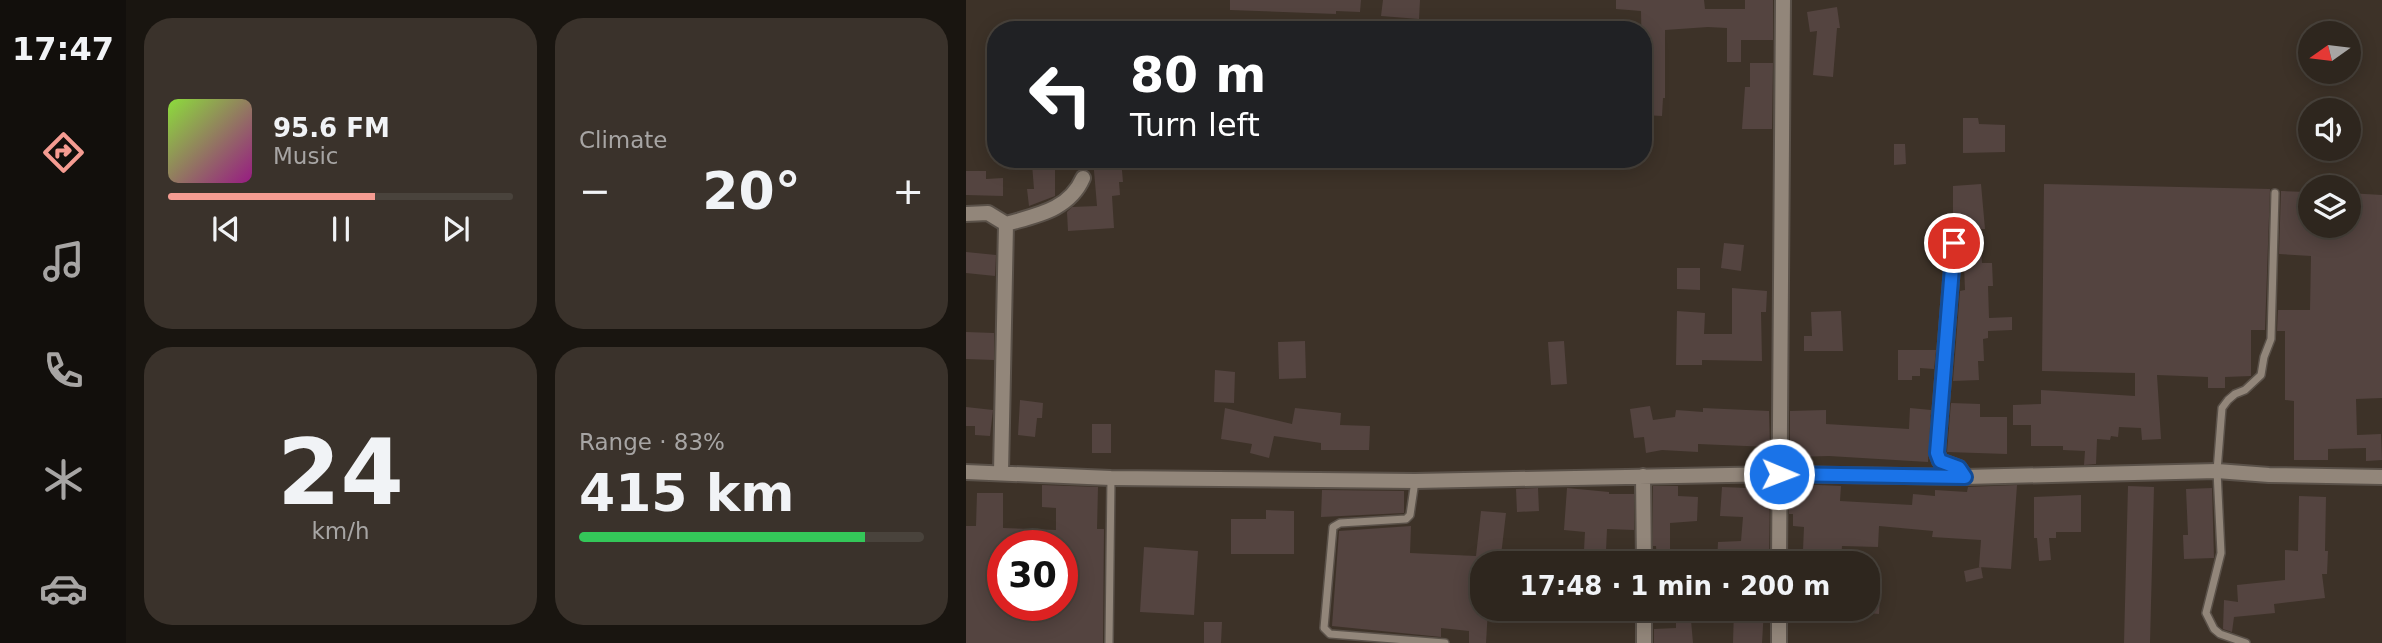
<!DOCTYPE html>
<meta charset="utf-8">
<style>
body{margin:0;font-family:"DejaVu Sans",sans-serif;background:#3a322b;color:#f1f3f6;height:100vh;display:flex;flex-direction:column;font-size:26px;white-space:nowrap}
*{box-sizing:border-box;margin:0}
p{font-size:23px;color:#a7a5a4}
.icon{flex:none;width:38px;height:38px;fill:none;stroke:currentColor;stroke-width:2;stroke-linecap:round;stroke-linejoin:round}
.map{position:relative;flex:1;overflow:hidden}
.details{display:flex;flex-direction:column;gap:18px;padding:18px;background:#191510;width:840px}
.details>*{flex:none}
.banner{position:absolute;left:21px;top:21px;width:665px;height:147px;border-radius:28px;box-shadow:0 4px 18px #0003,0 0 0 2px #49433c;background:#202124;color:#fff;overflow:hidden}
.needle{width:46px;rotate:256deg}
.fabs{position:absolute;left:1332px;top:21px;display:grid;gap:14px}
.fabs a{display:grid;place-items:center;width:63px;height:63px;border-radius:50%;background:#2e261e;box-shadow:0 4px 18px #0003,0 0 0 2px #49433c;font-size:35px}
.speed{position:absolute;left:21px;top:530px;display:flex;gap:14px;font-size:35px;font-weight:700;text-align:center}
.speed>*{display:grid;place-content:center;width:91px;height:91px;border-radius:50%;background:#2e261e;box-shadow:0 4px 18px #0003,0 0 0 2px #49433c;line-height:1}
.speed .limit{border:10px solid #d22;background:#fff;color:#111}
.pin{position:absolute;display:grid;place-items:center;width:60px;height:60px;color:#fff;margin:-30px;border:4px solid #fff;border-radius:50%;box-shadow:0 2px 7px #0007}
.me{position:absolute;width:77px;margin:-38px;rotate:91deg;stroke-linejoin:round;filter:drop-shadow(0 0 5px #0008)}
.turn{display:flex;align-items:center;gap:24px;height:147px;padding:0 28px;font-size:32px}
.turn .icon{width:91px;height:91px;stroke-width:2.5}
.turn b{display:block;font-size:49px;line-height:60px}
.big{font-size:52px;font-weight:700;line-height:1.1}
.details .tile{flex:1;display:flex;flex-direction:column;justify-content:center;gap:10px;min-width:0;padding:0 24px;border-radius:28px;background:#3a322b}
.details .dial{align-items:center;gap:0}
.dial b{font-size:91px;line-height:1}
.song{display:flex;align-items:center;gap:21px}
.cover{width:84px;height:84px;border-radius:10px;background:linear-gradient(135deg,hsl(90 70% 55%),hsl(310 70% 35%))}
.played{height:7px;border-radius:4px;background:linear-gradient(90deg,#f59c92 60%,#49433c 60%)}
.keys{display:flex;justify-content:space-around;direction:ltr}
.heat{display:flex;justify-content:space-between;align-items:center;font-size:38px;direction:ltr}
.charge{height:10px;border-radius:5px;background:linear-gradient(90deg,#34c759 83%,#49433c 0)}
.details .tiles{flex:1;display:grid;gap:18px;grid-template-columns:repeat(2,1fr)}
.trip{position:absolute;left:504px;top:551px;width:410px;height:70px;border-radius:28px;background:#2e261e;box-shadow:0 4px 18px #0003,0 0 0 2px #49433c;font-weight:700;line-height:70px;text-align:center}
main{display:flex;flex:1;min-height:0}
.tabs{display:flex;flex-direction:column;width:126px;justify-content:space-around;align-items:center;background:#120f0c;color:#a7a5a4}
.tabs .icon{width:49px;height:49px}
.tabs .on{color:#f59c92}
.tabs b{font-size:32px;color:#f1f3f6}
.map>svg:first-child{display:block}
.building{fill:#544440;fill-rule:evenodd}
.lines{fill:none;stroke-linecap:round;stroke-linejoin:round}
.service-casing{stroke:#5a5149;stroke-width:10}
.minor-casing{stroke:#5a5149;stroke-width:18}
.service{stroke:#92867a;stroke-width:7}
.minor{stroke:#92867a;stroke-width:14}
.route-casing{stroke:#114b97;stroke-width:18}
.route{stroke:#1a73e8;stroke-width:12}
</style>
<main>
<nav class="tabs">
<b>17:47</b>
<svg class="icon on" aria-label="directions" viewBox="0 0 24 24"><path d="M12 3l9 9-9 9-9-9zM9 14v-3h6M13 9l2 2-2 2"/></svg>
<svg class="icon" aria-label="music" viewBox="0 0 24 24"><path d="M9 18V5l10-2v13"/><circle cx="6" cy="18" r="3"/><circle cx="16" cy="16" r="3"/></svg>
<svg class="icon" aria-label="phone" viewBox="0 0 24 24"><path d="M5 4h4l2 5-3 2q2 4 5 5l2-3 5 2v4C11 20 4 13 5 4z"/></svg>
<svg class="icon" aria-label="climate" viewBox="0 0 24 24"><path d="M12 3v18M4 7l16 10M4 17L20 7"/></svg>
<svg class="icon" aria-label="car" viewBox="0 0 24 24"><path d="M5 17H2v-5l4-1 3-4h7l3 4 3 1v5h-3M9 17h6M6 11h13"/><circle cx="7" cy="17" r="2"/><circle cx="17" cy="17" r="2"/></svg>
</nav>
<section class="details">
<div class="tiles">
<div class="tile">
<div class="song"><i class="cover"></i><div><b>95.6 FM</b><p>Music</p></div></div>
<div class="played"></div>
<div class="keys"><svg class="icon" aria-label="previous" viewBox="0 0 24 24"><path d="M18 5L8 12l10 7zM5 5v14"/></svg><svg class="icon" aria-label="pause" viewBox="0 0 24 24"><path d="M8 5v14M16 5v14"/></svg><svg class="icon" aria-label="next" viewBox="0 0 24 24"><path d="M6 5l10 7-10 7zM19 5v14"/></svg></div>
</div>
<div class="tile"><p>Climate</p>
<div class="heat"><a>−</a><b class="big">20°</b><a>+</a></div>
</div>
<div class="tile dial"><b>24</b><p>km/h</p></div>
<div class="tile"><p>Range · 83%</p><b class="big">415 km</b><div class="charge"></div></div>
</div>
</section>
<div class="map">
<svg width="1416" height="643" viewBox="0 0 1416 643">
<rect width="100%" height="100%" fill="#3d3228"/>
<path class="building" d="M264,0h131l-1,12 -24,-1v3l-106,-4z
M417,0h37l-1,19 -38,-3z
M650,0h88l1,9h40v-9h28v40h-32v22h-14v-34l-19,-1 -43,3v68h-2l-1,18 -19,-1 -2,-104 -25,-2z
M871,7l3,21h-3l-4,49 -20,-2 4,-44 -7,1 -3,-20z
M784,63h23l-1,66h-30l3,-42h5z
M997,118h15l1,6 26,1v27l-42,1z
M928,144h11l1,20 -12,1z
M127,159h28l2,23h-4l1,13 -8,1 2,32 -46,3 -1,-19 5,-5 25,-1z
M89,161v35l-26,10 -2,-17h7l-2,-25z
M0,171h20v8l17,-1v18l-37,-1z
M1015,184l4,45h-5l2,34h10l1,23h-5l1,32 23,-1v13l-24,1v7l-5,1 1,22h-6l1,19 -26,1 7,-90 5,-1 -2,-50 -8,-6v-4h-2v-44z
M1078,184l226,5 -5,141h-14v46l-26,1v11h-17v-11l-51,-2 4,64 -19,1 -1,-12 -22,-1 -1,10 -7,-1 -1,4 -13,-1 -1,25 -12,1 1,-14 -22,-1v-4h-32v-21h-18v-20l28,-1v-14l94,6v-23l-93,-2z
M1315,191l25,1 -2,34h44v-33l34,2v203l-26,1 1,36 24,-1 1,26 -16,1v-13l-38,1v11h-34v-59l-9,-1v-69h-8l1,-21h32l1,-54 -32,-2z
M758,243l20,2 -3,26 -20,-3z
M0,252l30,3 -1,21 -29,-3z
M711,268h23v22l-23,-1z
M766,288l35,3 -1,21h-5l1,49 -60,-1v5h-26l1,-54 28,2 -1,21h28z
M875,311l2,40h-39v-15h8l-1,-24z
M0,332l28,1v27l-28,-1z
M339,341l1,37 -27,1 -1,-37z
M598,341l3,43 -16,1 -3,-43z
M932,350h38l-2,19 -14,-1v8h-8v4h-14z
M249,370l20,2 -1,31 -20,-1z
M54,400l23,3 -1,15h-5l-2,19 -17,-2z
M985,403l29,1v13h27v37l-60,-2z
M684,406l3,14 22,-3 1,-7 27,2v-4l66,3 1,36 -72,-3v8l-36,-2 -16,3 -2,-16 -10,1 -4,-29z
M0,407l27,3 -3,26 -15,-1v-9h-9z
M259,408l67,16 3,-16 46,5 -1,12 30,1 -1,24h-48v-7l-47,-7 -5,22 -19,-5 2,-9 -31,-5z
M944,408l21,2 -3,52 -99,-6 -39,1v-46l36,-1v14l83,5z
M126,424h19v29h-19z
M781,484h23l-1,79 -36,-2v3h-16l1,-22 23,-1 2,-24 -23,-1 2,-29 25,1z
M829,484l46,2 -1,15 72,4 1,-11 22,2v-6l32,2 1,-5 49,-2 -6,84 -32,-2 2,-27 -49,-3 1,-6 -54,-5 -1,21 -36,-1 -1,18h-32l1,-14h-7l1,-23 -11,-1v-12h-4v-29z
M76,485l56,2 -1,42h7l-1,114h-137v-117h10l1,-33h26v35l53,2v-22l-14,-1zM37,546h59v60h-59z
M687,486h25v10l20,1 -1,24 -27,2v26h18v15h-31l-1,-18h-3z
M1162,486l26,1 -4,156h-26z
M572,488l1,23 -22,1 -1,-23z
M601,488l42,4v2h25v36l-27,-1 -1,22 -22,-1 1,-18 -21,-2z
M1246,488l2,70 -30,1 -1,-24h5l-2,-46z
M356,490l82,1v22l-83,4z
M1115,495v37h-25v6h-7l2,22 -12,1 -2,-23h-3v-41z
M1333,496l27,1 -1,54h3l-1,23h-5l3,24 -51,6 1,9 -41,4 -2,15 -9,-3 1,-29 14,2 -1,-17 48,-5v-30l13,1z
M300,510l28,1v43h-63v-35h35z
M515,511l25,2 -6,51h-18v45h6l-2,34h-17v-12l-28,-3v9l-109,-11 7,-95 72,-5 -1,27 66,3z
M178,547l54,4 -4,64 -54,-3z
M1015,567l2,11 -17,4 -2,-11z
M901,592l13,1 -1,21 -12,-1z
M710,609h14l3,34h-39v-14l22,-1z
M768,609h30l-2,34h-29z
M238,622h18l-1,21h-17z"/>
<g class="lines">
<g class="service-casing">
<path id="service" d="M449,481l-5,34 -4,4 -66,4 -7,4 -9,101 6,6 115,9
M143,643l2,-165
M1280,643l-26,-9 -6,-5 -8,-16 15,-60 -4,-82 4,-51 1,-12 6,-8 7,-6 10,-4 16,-15 3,-18 7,-18 4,-146"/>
</g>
<g class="minor-casing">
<path id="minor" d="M0,214l22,-1 18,11
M40,224c31,-9 63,-14 77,-46
M988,243l-17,210 3,8 19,7 6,9
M0,472l145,6 304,3 364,-7 186,3 252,-6 52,4 113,2
M35,473l5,-249
M677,476l1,88
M813,564l4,-564
M678,609v34
M813,643v-34"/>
</g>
<use href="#service" class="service"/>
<use href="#minor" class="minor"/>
</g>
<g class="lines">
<g class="route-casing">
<path id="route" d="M813,474l186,3 -6,-9 -19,-7 -3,-8 17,-210"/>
</g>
<use href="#route" class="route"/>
</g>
</svg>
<div class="fabs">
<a><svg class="needle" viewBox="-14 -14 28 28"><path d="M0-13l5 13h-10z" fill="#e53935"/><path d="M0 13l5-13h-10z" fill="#a7a5a4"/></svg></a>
<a><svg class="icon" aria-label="sound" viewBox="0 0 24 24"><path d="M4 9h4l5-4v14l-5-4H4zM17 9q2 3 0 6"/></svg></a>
<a><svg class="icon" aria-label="layers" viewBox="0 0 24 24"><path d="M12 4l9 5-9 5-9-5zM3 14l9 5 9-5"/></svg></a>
</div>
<div class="speed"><div class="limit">30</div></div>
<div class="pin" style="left:988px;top:243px;background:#d93025"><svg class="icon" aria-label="arrive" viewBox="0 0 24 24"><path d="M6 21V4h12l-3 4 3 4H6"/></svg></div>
<svg class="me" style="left:813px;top:474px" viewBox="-20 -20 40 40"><circle r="17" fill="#1a73e8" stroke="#fff" stroke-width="3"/><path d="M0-11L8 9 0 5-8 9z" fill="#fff"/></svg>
<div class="trip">17:48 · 1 min · 200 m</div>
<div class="banner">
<div class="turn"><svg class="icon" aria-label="left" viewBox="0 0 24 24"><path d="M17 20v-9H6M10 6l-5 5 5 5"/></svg><div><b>80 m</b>Turn left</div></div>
</div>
</div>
</main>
